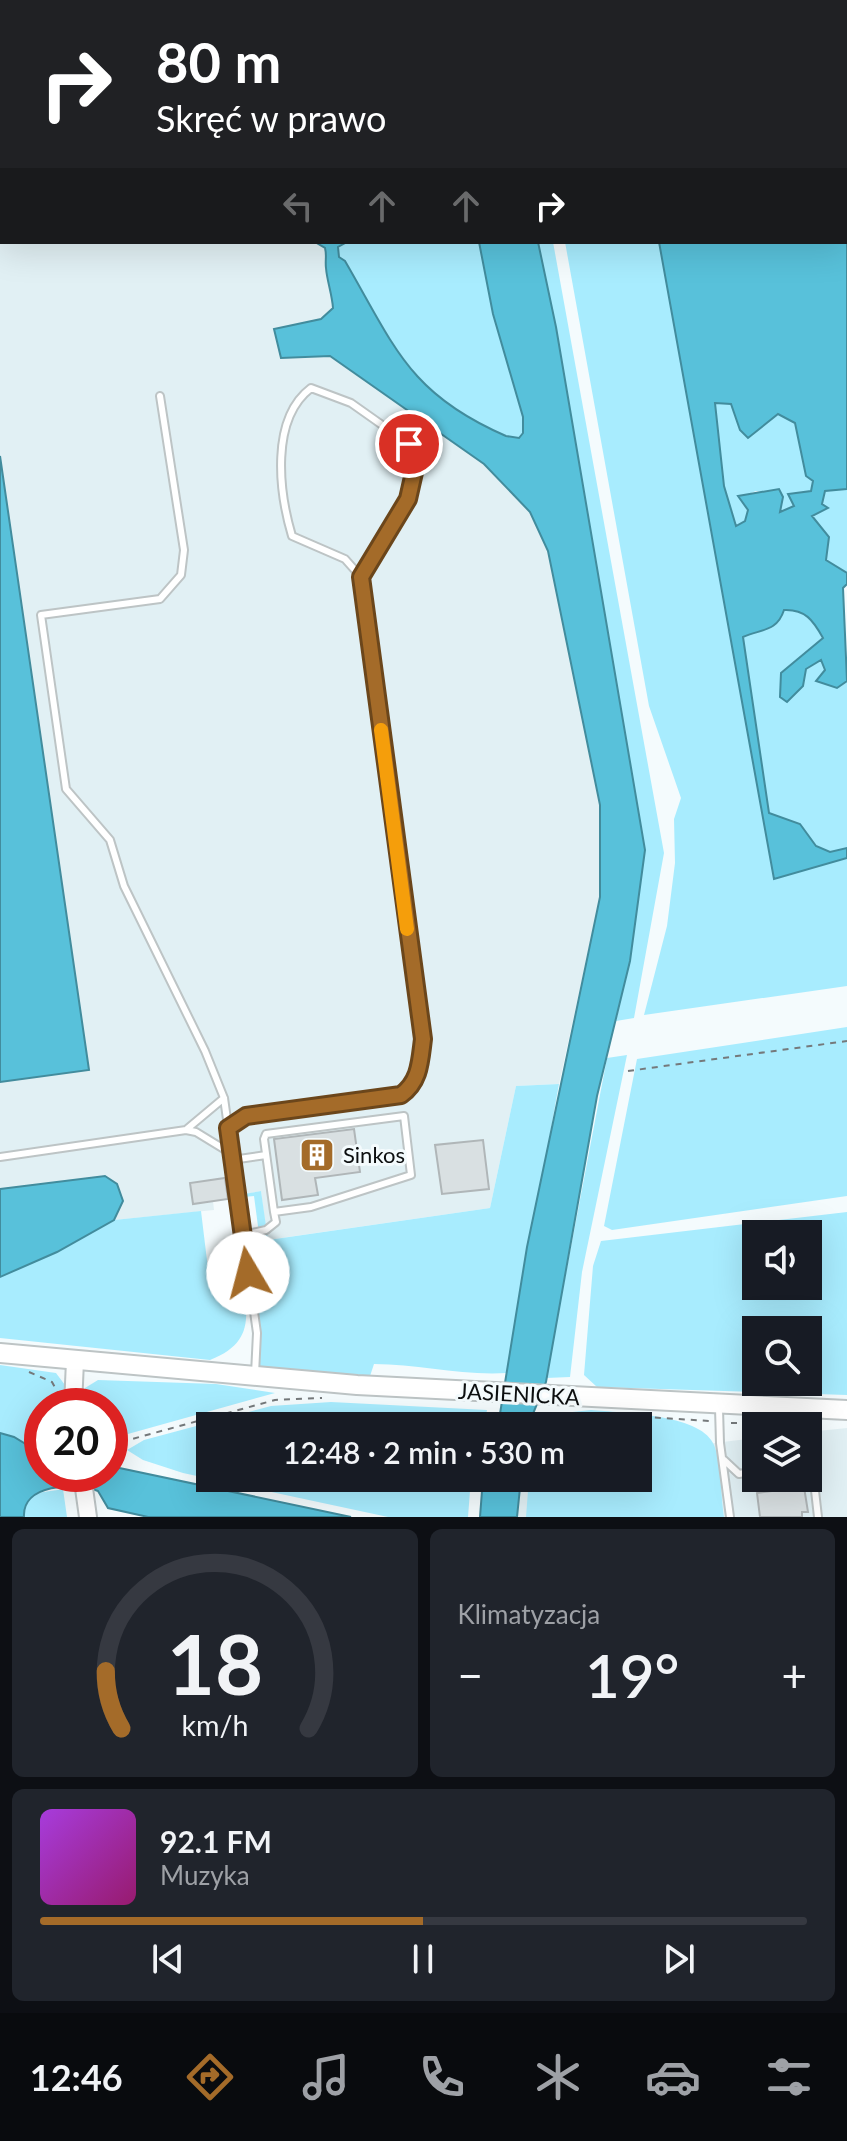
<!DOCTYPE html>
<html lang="pl">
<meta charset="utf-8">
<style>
body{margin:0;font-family:Lato,sans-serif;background:#20242c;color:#f1f3f6;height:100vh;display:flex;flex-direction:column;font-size:30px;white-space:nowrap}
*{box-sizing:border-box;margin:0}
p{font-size:26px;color:#9ea1a6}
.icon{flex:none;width:44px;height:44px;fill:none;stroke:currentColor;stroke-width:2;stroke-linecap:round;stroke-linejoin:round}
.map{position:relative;height:1517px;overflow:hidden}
.drawer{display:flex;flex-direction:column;gap:12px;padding:12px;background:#0d0f14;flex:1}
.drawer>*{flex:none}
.hud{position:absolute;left:0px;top:0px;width:848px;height:244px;box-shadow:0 8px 32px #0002;background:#202124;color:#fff;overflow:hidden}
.buttons{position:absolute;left:742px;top:1220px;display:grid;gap:16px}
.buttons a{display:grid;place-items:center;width:80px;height:80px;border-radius:0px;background:#171b24;box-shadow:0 8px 32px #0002;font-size:40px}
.speed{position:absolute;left:24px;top:1388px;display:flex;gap:16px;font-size:40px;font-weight:700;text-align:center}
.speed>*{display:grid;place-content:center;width:104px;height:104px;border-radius:50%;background:#171b24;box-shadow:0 8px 32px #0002;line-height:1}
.speed .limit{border:12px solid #d22;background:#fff;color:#111}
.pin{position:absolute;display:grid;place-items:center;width:68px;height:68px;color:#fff;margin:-34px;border:4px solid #fff;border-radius:50%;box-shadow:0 2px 8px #0007}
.me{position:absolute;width:88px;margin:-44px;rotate:352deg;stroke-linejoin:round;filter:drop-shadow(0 0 6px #0008)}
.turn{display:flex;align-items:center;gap:28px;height:168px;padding:0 24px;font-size:36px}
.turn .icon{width:104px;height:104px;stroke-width:2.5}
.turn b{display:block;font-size:56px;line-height:68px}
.lanes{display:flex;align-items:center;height:76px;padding:0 24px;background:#0003;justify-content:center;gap:40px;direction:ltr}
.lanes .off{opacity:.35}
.big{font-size:60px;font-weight:600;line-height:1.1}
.drawer .card{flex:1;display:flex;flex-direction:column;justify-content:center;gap:12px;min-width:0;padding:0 28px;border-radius:12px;background:#20242c}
.drawer .dial{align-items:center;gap:0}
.dial svg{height:208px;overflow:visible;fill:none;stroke:#363941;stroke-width:7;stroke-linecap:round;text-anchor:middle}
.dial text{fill:#f1f3f6;stroke:none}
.song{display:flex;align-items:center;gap:24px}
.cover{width:96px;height:96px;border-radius:12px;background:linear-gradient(135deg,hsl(280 70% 55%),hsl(320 70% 35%))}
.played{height:8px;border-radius:4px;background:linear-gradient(90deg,#a46b29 50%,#363941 50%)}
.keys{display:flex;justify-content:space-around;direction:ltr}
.heat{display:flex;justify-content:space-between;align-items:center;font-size:44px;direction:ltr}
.drawer .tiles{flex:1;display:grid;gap:12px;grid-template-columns:1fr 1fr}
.card:last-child{grid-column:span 2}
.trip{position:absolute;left:196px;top:1412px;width:456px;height:80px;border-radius:0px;background:#171b24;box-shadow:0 8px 32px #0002;font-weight:600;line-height:80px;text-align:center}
.dock{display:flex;height:128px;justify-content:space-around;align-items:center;background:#090b0e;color:#9ea1a6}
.dock .icon{width:56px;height:56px}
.dock .on{color:#a46b29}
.dock b{font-size:36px;color:#f1f3f6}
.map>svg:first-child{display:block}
.built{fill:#e1f0f4}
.green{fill:#a8ecfe;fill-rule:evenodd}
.water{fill:#58c1da;stroke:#428c9d;stroke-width:2;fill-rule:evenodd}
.building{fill:#d9e0e2;stroke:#b0b6b8;stroke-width:2}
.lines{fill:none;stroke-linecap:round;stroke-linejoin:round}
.service-casing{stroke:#bdc4c5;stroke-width:10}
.tertiary-casing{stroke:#bdc4c5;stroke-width:20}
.secondary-casing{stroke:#bdc4c5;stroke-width:22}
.path{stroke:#75797b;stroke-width:2;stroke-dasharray:6 6;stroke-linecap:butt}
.service{stroke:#fff;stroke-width:6}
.tertiary{stroke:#fff;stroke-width:16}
.secondary{stroke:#fff;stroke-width:18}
.route-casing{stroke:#6b461b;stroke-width:20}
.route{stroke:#a46b29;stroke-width:14}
.slow{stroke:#f59e0b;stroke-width:14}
.labels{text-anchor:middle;stroke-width:6;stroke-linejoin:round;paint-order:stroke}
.poi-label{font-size:22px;fill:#0d0f10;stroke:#f4fbfd;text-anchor:start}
.street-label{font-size:22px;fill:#0d0f10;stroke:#f4fbfd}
</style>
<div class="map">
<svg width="847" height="1517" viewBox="0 0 847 1517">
<rect width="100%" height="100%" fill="#f4fbfd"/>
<path class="built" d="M0,193l2,49h313l10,6 8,60 -12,11 -47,10 30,29 26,-2 154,108 46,48 18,39 52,254v92l-41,187 -43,2 -26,122 -223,32 -6,-49 -48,10 1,9 -100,10 9,-19 -18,-25 -105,13v-107l89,-13 -89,-613z
M847,1428v89h-330l4,-39h117l76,-35 42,-5v40h52v-46z"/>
<path class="green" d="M0,0h248l-246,2v193z
M287,0h142l1,2h-142z
M347,242h132l14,72 30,103v16l-4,5c-92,-15 -132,-105 -174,-177l-6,-4 -1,-10z
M538,242h15l111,611 -30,165 -18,3 14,-60 15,-111z
M565,242h94l115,636 73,-20v128l-203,29 23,-89 8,-63 -1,-44 7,-21 -32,-92z
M715,403l16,1 9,26 38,-16 17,9 11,53 8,5 -3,10 -12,1c-4,11 -6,19 -20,21l-12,-20 -11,-2 -10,4 2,15 -3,11 -9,5 -12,-40z
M847,489v84l-21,-13 -14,-44 15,-7 -5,-4 3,-14z
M783,609c22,0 29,11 40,29l-41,35 21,13 3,-16 15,-10 4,10 -9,11h31v167l-17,4 -14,-6 -17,-22 -30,-11 -27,-177 20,-6z
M847,1027v169l-235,34 -8,-4 33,-167z
M627,1055l-45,217 -12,105 -24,1 61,-320z
M559,1084l-52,289c-45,3 -88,-9 -133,-9l-4,12 -114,-9 1,-34 -11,-80 15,-4 -7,-53 -10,1v-3l17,-3 7,49 222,-32 26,-122z
M201,1211l8,66 33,-3c5,40 14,68 -32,86l-210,-22v-61l57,-25 57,-32z
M847,1212v183l-250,-8 -13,-12 9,-109 8,-25zM756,1234h52v52h-52zM756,1330h52v52h-52z
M0,1365l56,8 9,12 2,21h-25v48l-28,-17 -14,-4z
M98,1380l118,4 59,9 -165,46v-33h-31l6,-18z
M331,1402l156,8 -3,16h-274v52h261l-3,39h-80l-205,-44 -40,-13 -16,-10 17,-10 127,-34z
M591,1410c30,3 108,4 122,33 8,15 8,56 11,74h-198l3,-39h109v-52h-97l4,-11z
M63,1489l4,28h-43c-2,-27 19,-24 39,-28z"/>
<path class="water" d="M612,0h235v489l-22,2 -3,13 6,4 -16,8 17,21 -3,23 21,13v11l-4,4 4,93 -10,7 -21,-7 9,-11 -4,-10 -15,9 -3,17 -16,16 -7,-5 1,-24 42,-35c-10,-18 -18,-29 -39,-28 -7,22 -23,19 -41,27l26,176 31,11 16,22 14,6 17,-4v10l-73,21 -115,-637h187v-240zM715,403l16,1 9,26 8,8 30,-24 17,9 11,53 7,5 -2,10 -23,3 6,12 -14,6 3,-15 -4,-8 -41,7 10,14 -3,11 -9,5 -12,-40z
M315,242h32l-9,5 1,10 6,4c50,86 64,133 161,175l13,2 4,-5v-16l-30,-103 -14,-72h59l18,85 89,523 -15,111 -33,135 -51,286 -18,44h-30l29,-179 73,-350v-92l-52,-254 -18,-39 -46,-48 -154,-108 -49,2 -7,-29 47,-10 12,-11c-1,-14 -6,-27 -7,-40 -1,-8 1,-12 -1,-20z
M0,456l89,614 -89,12z
M105,1176l12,8 6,17 -9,19 -57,32 -57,25v-88z
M0,1433l14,4 28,17v20h68v-8l241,51h-203l-40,-9 -10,-17c-24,-9 -76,-7 -74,26h-24z
M483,1478h38l-4,39h-37z"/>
<path class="building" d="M354,1129l6,43 -45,6 3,17 -36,5 -8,-61z
M483,1140l6,49 -47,5 -7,-49z
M225,1178l3,21 -35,5 -3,-21z
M804,1487l4,25h-6v5h-42l-3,-24z"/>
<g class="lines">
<g class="service-casing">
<path id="service" d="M160,396l24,154 -3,25 -21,24 -119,16 25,174 44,51 14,46 81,165 19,47 33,235 -2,41
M228,1128l18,-12 155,-21c19,-14 19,-33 22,-56l-62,-462 -16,-18 -53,-23c-13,-44 -22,-117 19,-148l40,15 58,41 6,24 -7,31 -47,78
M187,1129l37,-31
M0,1157l186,-27 10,2 36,22
M232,1160l34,-5
M243,1235l23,-5 10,-8 -2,-10 -10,-73 2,-5 138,-18 7,59 -100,32 -37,5
M719,1408l1,35 10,74
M724,1460l15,14 17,-3
M808,1465l4,-1 6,53"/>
</g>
<g class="tertiary-casing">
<path id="tertiary" d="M73,1406l2,-45
M82,1474l6,43"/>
</g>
<g class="secondary-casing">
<path id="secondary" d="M0,1353l357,32 490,25"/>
</g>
<path class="path" d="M628,1071l219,-30
M29,1372l23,10 6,11
M583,1413l126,8
M731,1423h54
M110,1445l165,-45 47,-2"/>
<use href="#service" class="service"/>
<use href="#tertiary" class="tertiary"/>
<use href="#secondary" class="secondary"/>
</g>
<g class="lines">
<g class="route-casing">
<path id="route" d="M248,1273l-20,-145 18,-12 155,-21c19,-14 19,-33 22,-56l-62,-462 47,-78 7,-31 -6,-24"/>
</g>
<use href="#route" class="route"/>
<path class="slow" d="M381,730l26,199"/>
</g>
<defs>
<g id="building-square" transform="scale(1.8)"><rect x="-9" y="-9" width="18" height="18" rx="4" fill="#a46b29" stroke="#f4fbfd"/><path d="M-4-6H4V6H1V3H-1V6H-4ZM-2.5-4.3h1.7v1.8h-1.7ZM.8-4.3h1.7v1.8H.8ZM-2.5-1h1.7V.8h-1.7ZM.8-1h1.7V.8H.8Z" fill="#fff"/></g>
</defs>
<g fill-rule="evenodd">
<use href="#building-square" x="317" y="1155"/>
</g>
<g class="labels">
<g class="poi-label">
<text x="343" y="1163">Sinkos</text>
</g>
<g class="street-label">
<text transform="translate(519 1394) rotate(3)" y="8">JASIENICKA</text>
</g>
</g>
</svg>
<div class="buttons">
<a><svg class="icon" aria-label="sound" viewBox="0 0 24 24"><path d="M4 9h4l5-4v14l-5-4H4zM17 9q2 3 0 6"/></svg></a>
<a><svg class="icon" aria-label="search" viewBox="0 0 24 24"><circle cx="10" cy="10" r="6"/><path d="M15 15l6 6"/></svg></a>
<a><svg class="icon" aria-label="layers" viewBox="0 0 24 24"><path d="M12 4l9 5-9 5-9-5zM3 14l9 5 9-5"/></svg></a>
</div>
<div class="speed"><div class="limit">20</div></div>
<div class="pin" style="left:409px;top:444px;background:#d93025"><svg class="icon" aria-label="arrive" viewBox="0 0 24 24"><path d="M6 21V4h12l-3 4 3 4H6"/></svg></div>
<svg class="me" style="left:248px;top:1273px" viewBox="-20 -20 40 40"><circle r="19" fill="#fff"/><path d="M0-13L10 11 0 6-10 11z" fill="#a46b29"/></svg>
<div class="trip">12:48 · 2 min · 530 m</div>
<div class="hud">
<div class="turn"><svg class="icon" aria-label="right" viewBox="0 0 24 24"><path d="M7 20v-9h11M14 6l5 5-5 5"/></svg><div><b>80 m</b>Skręć w prawo</div></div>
<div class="lanes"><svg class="icon off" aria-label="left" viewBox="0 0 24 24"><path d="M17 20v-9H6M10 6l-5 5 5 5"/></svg><svg class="icon off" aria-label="ahead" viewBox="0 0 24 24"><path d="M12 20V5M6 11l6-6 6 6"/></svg><svg class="icon off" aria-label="ahead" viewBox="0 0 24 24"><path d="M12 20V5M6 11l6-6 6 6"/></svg><svg class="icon" aria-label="right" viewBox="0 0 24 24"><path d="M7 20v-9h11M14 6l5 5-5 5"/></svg></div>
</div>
</div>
<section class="drawer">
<div class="tiles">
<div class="card dial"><svg viewBox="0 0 100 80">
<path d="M14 69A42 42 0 1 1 86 69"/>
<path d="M14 69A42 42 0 0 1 8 47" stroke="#a46b29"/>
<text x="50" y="56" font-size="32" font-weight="700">18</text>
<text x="50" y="72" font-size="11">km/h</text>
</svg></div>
<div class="card"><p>Klimatyzacja</p>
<div class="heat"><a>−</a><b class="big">19°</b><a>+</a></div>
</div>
<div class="card">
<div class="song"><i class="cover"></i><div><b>92.1 FM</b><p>Muzyka</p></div></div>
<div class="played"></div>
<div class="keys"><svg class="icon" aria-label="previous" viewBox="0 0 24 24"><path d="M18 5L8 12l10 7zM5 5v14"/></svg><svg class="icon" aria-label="pause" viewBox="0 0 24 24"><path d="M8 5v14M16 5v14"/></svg><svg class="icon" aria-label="next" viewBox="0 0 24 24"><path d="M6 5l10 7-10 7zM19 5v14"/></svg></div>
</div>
</div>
</section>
<nav class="dock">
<b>12:46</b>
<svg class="icon on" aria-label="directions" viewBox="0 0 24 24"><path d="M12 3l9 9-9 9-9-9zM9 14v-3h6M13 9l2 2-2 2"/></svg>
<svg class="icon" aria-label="music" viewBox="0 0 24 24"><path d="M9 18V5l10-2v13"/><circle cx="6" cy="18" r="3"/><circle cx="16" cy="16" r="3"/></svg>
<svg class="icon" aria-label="phone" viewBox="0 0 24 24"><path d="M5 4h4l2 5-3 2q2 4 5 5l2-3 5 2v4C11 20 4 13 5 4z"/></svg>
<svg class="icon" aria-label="climate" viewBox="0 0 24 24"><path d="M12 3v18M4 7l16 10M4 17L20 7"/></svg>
<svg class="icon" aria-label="car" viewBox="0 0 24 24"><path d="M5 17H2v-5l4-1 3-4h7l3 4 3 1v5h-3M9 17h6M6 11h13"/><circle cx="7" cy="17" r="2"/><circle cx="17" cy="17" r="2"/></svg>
<svg class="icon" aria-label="filters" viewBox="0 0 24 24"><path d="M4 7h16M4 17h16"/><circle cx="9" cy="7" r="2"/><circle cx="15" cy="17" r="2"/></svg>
</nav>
